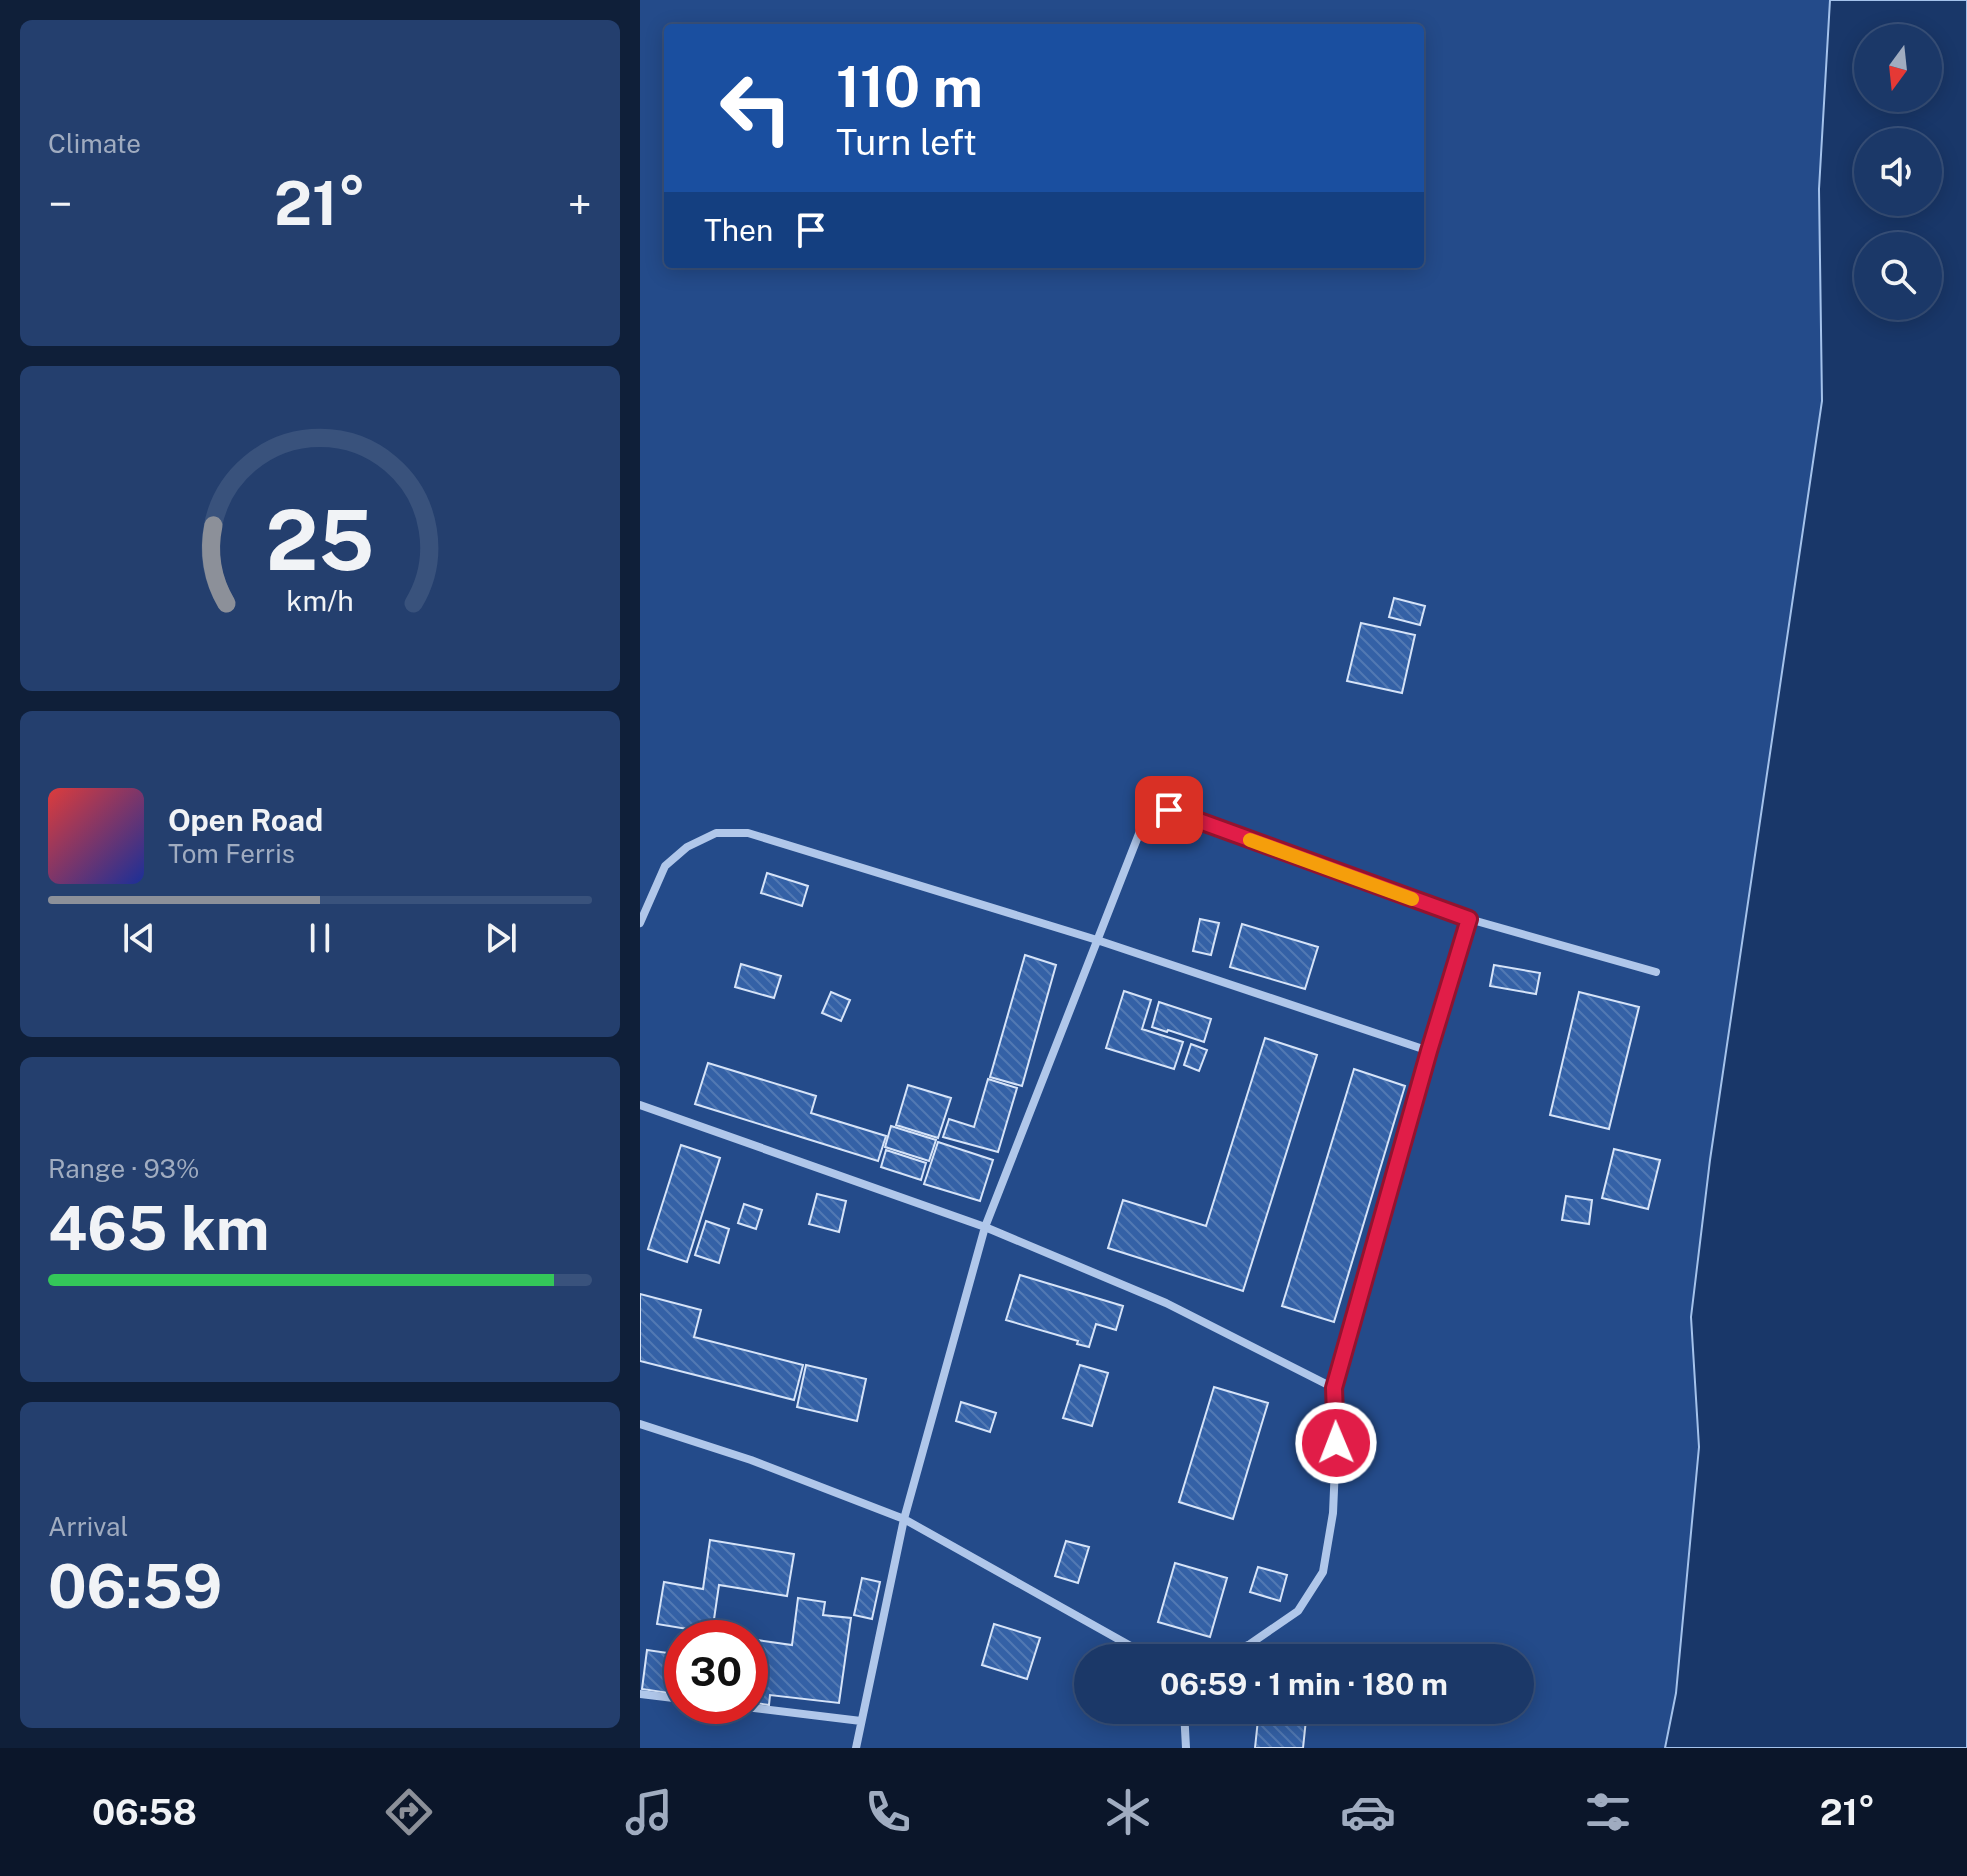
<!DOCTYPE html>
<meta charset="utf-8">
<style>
body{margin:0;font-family:"Public Sans",sans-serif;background:#243f6e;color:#f1f3f6;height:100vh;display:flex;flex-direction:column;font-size:30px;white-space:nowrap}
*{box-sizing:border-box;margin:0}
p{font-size:26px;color:#a0acc0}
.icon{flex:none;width:44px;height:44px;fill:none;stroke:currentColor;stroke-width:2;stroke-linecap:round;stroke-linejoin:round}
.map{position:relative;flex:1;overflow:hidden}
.sheet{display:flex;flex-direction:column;gap:20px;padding:20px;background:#0f1f39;width:640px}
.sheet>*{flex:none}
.hud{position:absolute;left:24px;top:24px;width:760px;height:244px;border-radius:8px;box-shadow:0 4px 20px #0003,0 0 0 2px #39527c;background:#1a4fa0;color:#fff;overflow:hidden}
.needle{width:52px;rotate:195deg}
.controls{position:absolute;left:1214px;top:24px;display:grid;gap:16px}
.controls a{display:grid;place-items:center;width:88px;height:88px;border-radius:50%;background:#1b3868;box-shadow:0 4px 20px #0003,0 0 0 2px #39527c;font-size:40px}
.speed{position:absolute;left:24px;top:1620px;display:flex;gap:16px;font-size:40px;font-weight:700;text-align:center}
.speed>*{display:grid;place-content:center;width:104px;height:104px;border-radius:50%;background:#1b3868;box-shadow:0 4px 20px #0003,0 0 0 2px #39527c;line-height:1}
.speed .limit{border:12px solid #d22;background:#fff;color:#111}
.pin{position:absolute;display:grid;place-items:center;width:68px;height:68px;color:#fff;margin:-34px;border-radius:16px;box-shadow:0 4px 12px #0006}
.me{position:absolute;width:88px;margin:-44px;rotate:359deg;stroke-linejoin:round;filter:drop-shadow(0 0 6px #0008)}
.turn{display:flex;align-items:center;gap:28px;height:168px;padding:0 40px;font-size:36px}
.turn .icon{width:104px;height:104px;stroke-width:2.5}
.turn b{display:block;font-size:56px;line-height:68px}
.then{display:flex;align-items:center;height:76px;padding:0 40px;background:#0003;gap:16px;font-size:30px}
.big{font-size:60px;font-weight:700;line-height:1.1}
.sheet .widget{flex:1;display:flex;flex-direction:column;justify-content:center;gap:12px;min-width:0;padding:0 28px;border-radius:12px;background:#243f6e}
.sheet .dial{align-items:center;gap:0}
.dial svg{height:208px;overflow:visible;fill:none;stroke:#39527c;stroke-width:7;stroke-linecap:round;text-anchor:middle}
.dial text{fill:#f1f3f6;stroke:none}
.song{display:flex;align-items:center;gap:24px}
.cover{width:96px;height:96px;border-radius:12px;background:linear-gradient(135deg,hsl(0 70% 55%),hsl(230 70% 35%))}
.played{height:8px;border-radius:4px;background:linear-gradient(90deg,#8c9099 50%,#39527c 50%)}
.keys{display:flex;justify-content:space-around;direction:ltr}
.heat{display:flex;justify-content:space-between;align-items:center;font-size:44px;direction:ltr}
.charge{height:12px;border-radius:6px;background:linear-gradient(90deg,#34c759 93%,#39527c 0)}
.trip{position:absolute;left:434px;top:1644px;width:460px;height:80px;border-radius:40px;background:#1b3868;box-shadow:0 4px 20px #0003,0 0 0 2px #39527c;font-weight:700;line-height:80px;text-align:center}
.dock{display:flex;height:128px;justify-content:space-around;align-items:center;background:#0b162a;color:#a0acc0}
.dock .icon{width:56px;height:56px}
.dock .on{color:#8c9099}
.dock b{font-size:36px;color:#f1f3f6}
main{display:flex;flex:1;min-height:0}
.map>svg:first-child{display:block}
.water{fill:#193769;stroke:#a4c2eb;stroke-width:2;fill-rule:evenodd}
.building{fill:url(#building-back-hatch);stroke:#d5e3f8;stroke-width:2}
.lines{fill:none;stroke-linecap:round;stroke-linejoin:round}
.street{stroke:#b0c7ea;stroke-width:8}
.route-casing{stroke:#92132f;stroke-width:20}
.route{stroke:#e11d48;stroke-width:14}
.slow{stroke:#f59e0b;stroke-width:14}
</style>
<main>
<section class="sheet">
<div class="widget"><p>Climate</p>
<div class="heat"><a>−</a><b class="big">21°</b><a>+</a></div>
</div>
<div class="widget dial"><svg viewBox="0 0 100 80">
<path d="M14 69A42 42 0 1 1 86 69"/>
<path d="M14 69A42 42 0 0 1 9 39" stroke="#8c9099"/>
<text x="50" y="56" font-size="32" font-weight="700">25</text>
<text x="50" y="72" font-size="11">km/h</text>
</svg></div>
<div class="widget">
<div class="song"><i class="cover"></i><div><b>Open Road</b><p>Tom Ferris</p></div></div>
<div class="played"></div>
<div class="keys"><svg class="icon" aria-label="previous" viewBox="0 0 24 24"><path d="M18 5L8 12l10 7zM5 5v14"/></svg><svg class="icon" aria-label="pause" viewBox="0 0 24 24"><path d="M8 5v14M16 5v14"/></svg><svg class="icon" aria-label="next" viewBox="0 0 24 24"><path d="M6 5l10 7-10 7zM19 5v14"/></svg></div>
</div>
<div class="widget"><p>Range · 93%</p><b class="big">465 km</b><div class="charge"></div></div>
<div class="widget"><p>Arrival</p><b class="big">06:59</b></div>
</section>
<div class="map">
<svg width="1327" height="1748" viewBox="0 0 1327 1748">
<defs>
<pattern id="building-back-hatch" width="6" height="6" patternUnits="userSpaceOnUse" patternTransform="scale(2)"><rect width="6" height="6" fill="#3461a6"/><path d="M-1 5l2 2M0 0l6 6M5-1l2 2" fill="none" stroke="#5279b3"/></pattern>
</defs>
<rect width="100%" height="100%" fill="#244b8a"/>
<path class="water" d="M1190,0h137v1748h-302l11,-55 23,-246 -8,-130 19,-157 112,-759 -3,-212zM1228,38h60v60h-60zM1228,142h60v60h-60zM1228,246h60v60h-60z"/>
<path class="building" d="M754,598l31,8 -5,19 -31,-8z
M721,623l54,12 -13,58 -55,-12z
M127,873l41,13 -6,20 -41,-13z
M560,919l19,4 -8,32 -18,-4z
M602,924l76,23 -13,42 -75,-22z
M385,955l31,10 -34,121 -32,-9z
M101,964l40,12 -7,22 -39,-11z
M854,965l46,8 -4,21 -46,-8z
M484,991l27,9 -9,29 41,13 -9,27 -68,-21z
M191,992l19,8 -9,21 -19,-8z
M939,992l60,15 -30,122 -59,-14z
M519,1002l52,17 -7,23 -36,-12 -1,2 -15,-5z
M625,1038l52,17 -74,236 -135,-43 15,-48 83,26z
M551,1044l16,6 -8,21 -15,-6z
M68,1063l108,33 -5,17 75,23 -8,25 -183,-57z
M714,1069l51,17 -71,236 -52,-16z
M348,1079l29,9 -19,64 -55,-15 6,-18 25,8z
M268,1085l43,13 -13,40 -42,-13z
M251,1126l45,14 -7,21 -44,-14z
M298,1142l55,18 -13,41 -56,-17z
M41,1145l39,13 -33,104 -39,-13z
M974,1149l46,11 -12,49 -46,-11z
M246,1150l40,13 -5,17 -40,-13z
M177,1194l29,7 -7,31 -30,-8z
M926,1196l26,4 -3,24 -27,-4z
M104,1204l18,6 -6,19 -18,-6z
M66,1221l23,8 -10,34 -24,-8z
M380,1275l103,31 -7,24 -20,-6 -7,23 -12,-3 1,-3 -72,-21z
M0,1294l61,16 -7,27 109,28 -9,35 -154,-39z
M166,1365l60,14 -9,42 -60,-14z
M440,1365l28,8 -16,53 -29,-8z
M574,1387l54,16 -35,116 -54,-17z
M321,1402l35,11 -6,19 -34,-11z
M70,1540l84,14 -7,42 -68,-11 -7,48 -55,-9 7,-42 39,7z
M426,1541l23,6 -11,36 -23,-7z
M535,1563l52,15 -17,59 -52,-15z
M618,1567l29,8 -7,26 -30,-9z
M222,1578l18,4 -8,37 -18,-4z
M158,1598l27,4 -2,13 28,3 -12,85 -69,-8 -1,10 -19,-3v-63l42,6z
M354,1624l46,14 -13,41 -45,-14z
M7,1650l35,5v40l-40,-6z
M619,1710h48l-4,38h-48z
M723,1710h19l-2,11 -19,-2z"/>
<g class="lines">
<path class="street" d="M0,923l25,-57 22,-19 29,-14h32l349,107 332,111
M0,1105l345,122 181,76 168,85
M0,1424l111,36 153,59 248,139
M580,1658l30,-14 48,-33 25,-39 10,-59 3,-70 -2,-55 95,-337 40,-132
M0,1694l42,5
M98,1706l123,15
M544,1710l2,38
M216,1748l48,-229 81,-292 159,-406 11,-10 14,-1 300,109 187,53"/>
</g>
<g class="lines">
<g class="route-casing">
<path id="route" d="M529,810l300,109 -40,132 -95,337 2,55"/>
</g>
<use href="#route" class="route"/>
<path class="slow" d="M610,840l162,59"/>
</g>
</svg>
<div class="controls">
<a><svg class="needle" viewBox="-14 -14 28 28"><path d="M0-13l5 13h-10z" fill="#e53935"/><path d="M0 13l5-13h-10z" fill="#a0acc0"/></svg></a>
<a><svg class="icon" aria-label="sound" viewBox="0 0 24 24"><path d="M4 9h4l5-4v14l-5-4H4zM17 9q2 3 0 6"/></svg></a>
<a><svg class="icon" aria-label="search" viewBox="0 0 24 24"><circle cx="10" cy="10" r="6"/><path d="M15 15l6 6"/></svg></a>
</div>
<div class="speed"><div class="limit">30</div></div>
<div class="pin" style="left:529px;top:810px;background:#d93025"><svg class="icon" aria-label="arrive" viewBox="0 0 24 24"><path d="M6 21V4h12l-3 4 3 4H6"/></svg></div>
<svg class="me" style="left:696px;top:1443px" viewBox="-20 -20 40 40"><circle r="17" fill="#e11d48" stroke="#fff" stroke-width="3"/><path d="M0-11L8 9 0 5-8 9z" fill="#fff"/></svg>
<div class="trip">06:59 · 1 min · 180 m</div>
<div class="hud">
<div class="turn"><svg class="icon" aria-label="left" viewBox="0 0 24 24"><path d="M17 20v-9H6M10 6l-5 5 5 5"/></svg><div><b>110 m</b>Turn left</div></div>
<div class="then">Then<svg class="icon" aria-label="arrive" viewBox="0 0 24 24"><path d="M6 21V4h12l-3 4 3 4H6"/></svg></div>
</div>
</div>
</main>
<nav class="dock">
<b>06:58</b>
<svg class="icon on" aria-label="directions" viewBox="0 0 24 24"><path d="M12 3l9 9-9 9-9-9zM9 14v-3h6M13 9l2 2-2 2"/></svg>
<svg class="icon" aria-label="music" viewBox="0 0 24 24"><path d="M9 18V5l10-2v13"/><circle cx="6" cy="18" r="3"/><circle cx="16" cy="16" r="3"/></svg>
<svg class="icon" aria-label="phone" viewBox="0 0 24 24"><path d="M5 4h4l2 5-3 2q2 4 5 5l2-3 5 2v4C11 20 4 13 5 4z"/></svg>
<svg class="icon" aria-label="climate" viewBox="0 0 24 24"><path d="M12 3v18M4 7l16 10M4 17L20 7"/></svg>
<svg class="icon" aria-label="car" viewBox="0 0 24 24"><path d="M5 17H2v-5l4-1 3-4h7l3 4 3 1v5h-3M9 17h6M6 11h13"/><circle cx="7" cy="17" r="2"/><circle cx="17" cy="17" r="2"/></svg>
<svg class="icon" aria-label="filters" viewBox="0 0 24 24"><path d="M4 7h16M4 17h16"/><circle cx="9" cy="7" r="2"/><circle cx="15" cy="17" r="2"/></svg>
<b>21°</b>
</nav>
